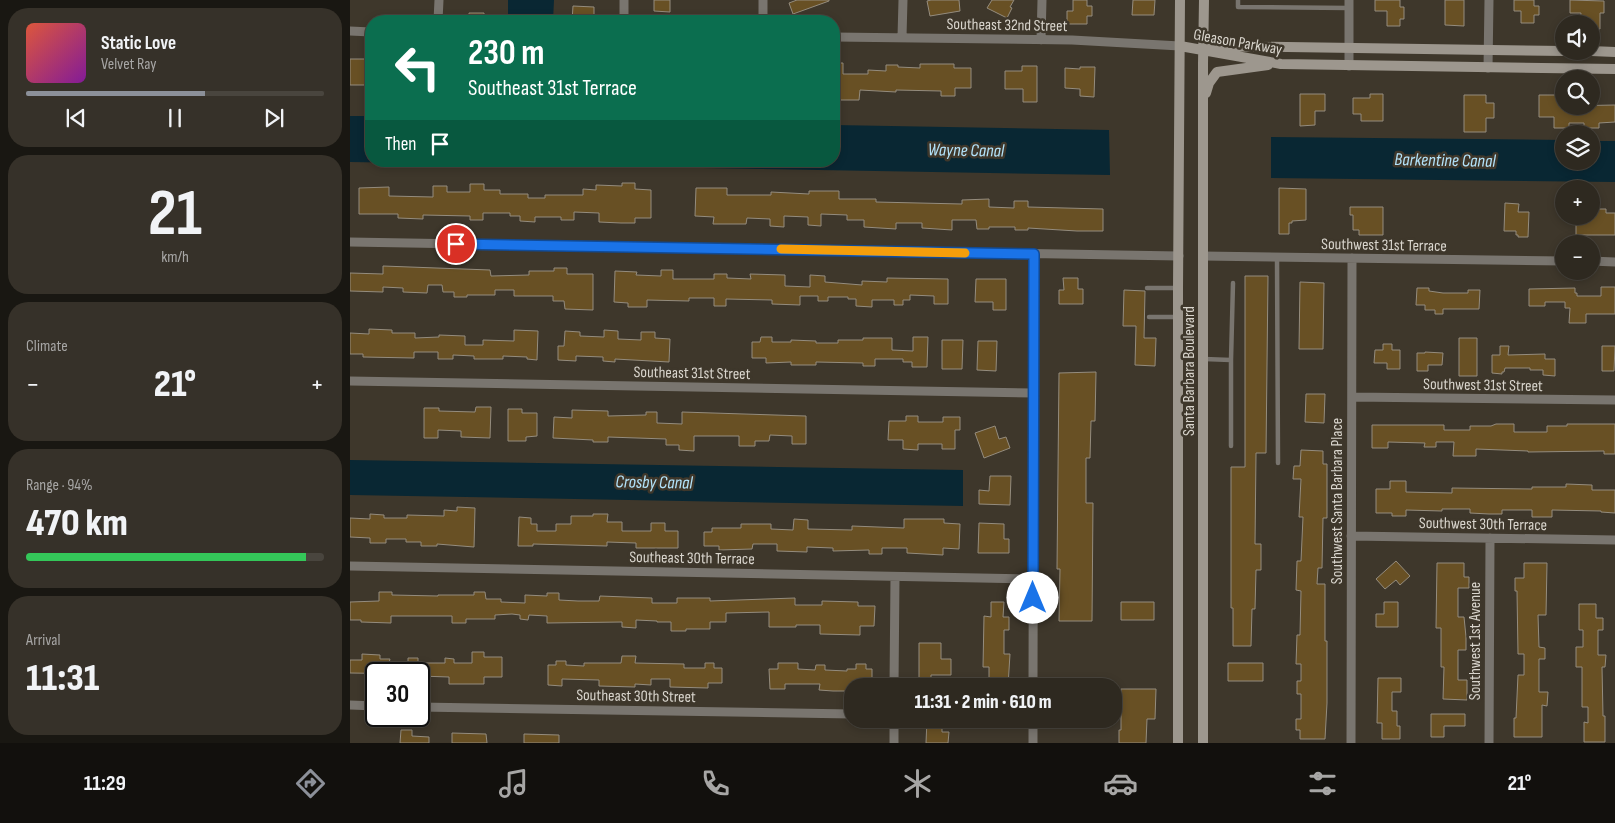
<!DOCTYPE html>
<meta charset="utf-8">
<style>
body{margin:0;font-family:"Sofia Sans Condensed",sans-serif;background:#363129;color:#f1f3f6;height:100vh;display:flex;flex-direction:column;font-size:19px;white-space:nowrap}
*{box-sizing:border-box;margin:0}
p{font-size:16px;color:#a7a6a5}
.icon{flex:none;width:28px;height:28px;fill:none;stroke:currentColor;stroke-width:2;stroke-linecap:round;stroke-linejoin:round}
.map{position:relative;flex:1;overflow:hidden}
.side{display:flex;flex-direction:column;gap:8px;padding:8px;background:#191712;width:350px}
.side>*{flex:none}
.guide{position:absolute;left:15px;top:15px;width:475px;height:152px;border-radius:20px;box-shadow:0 2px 8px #0003,0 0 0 1px #49453e;background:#0b6e4f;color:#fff;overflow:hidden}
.fabs{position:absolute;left:1205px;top:15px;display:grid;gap:10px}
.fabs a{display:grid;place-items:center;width:45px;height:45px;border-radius:50%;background:#2e2920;box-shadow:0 2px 8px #0003,0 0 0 1px #49453e;font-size:25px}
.speed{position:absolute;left:15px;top:662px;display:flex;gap:10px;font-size:25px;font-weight:700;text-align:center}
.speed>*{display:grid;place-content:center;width:65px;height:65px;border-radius:50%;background:#2e2920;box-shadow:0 2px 8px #0003,0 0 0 1px #49453e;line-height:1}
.speed .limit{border:2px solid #111;border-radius:8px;background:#fff;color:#111}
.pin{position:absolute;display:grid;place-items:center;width:42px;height:42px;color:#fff;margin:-21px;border:2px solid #fff;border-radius:50%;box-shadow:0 1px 5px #0007}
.me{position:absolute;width:55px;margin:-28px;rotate:0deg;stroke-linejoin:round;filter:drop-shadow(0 0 4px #0008)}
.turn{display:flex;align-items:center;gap:18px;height:105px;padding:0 20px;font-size:22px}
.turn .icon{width:65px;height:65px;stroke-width:2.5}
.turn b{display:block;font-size:35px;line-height:42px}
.then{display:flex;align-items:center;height:48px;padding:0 20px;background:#0003;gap:10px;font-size:19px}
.big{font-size:38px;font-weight:800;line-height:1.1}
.side .card{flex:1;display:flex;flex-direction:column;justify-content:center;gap:8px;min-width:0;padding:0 18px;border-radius:20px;background:#363129}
.side .dial{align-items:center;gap:0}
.dial b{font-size:65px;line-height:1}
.song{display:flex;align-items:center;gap:15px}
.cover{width:60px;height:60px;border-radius:8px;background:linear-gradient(135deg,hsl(10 70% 55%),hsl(290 70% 35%))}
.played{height:5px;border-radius:2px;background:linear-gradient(90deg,#8c9099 60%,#49453e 60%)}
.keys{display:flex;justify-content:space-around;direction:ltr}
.heat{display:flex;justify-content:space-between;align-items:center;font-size:28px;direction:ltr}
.charge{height:8px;border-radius:4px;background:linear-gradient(90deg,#34c759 94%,#49453e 0)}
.trip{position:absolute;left:494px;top:678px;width:278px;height:50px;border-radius:20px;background:#2e2920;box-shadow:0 2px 8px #0003,0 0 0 1px #49453e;font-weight:800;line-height:50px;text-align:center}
.menu{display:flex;height:80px;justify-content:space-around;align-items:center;background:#12100d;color:#a7a6a5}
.menu .icon{width:35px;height:35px}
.menu .active{color:#8c9099}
.menu b{font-size:22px;color:#f1f3f6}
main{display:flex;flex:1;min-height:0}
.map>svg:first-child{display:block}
.water{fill:#092733}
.building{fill:#685024;stroke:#948c7e}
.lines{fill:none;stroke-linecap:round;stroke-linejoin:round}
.lane{stroke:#79756f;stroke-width:4.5}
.street{stroke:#79756f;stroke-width:9}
.secondary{stroke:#9d978e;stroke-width:10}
.route-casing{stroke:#114b97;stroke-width:12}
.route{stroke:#1a73e8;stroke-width:9}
.slow{stroke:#f59e0b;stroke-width:9}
.labels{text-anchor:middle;stroke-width:5;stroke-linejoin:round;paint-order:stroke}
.street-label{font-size:16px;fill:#d9d5cd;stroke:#3e372b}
.water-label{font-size:18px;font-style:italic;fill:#b3e3fa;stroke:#3e372b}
</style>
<main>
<section class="side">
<div class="card">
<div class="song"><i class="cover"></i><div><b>Static Love</b><p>Velvet Ray</p></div></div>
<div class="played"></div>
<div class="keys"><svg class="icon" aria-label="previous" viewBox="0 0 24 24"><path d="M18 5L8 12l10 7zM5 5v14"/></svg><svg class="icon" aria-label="pause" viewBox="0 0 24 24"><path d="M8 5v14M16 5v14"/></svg><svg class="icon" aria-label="next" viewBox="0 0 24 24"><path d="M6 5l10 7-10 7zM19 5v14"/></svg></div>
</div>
<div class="card dial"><b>21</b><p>km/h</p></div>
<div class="card"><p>Climate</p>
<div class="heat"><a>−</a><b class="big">21°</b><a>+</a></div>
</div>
<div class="card"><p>Range · 94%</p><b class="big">470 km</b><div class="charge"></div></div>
<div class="card"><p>Arrival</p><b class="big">11:31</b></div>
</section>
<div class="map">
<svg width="1265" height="743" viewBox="0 0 1265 743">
<rect width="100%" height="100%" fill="#3e372b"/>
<path class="water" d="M158,0h46l-1,21h-45z
M0,116h21v45h463v-36l275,5 1,45 -760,-13z
M921,137l293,3v21h27v-20h24v41l-344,-4z
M0,460l613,10v36l-613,-11z"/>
<path class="building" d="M304,0h16v12l-16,-1z
M447,0h32v1l-36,13 -4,-11z
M581,0h28l1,11 -30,5 -3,-15z
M642,0h22l-4,7 2,1 -5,10 -20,-10z
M723,0h14v6h5v10h-5v8h-20v-13h6z
M783,0h22l-1,15h-22z
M1025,0h25v7h4v12h-4v7h-13v-15h-12z
M1095,0h19v26l-19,-1z
M1164,0h20v6h5v9h-5v8h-13v-12h-7z
M1220,0l34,1v12h-4v16h-9v-5h-11l1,-11h-11z
M223,6l21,1v14h-22z
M119,13h15v8h-15z
M0,59h21v26h-21z
M484,63h9v11h25v-4l18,1v-6h12v2l22,1v-4h34v4h17v20h-16v8h-14v-5l-45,-1v2l-36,-2 -1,10h-25z
M672,66h15v36h-14v-13h-18v-18h17z
M730,67h15l-1,30 -14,-1v-7l-15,-1v-20l15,1z
M950,94h25v17h-10v14l-15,1z
M1020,94h13v27h-22v-7h-8v-16h17z
M1114,95h22v8h8v15h-8v14h-22z
M1189,95h25v11l51,-1v17l-16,1v5h-15v-5h-15v5h-15v-11h-15z
M272,183h13v6l16,1v28h-16v5h-14l-22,-1v-9l-25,-1v8h-13v-3h-26v5l-15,-1v-5h-10v-3h-27v7h-13v-4l-47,-1v4l-25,-1v-4h-39v-26l30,-1v9l44,1v-11h14v6h23v-8h14v6h16v4h28v4h17v-3h38v-6l13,1v-5l26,1z
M346,188h31v7h44v-3l38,2v-3h30v8h37v3l86,2v-4l27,-1v8l25,1v-7h14v6l75,2v22h-26l-49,-3v2h-13v-3h-26v2h-12l-1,-9h-24v10l-30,-2v-5h-26v6l-32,-2v-7h-17v-5l-26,-1v12l-13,-1v-8l-24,-1v11l-14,-1v-7l-23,-1 -1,6h-33l1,-7 -19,-1z
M929,188l27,1v31l-14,1v2h-3v11h-10z
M1155,203l14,1 -1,8h11l-1,25h-10v-2h-2v-4h-12z
M1000,207h33v28h-24v-5h-6v-15h-3z
M1241,209h15v4h9v22h-39v-19h15z
M33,266l107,4 1,6 38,-1v-4h25v-3h13v6h26v36l-28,-1 -1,-8h-11v-5h-39v-6h-19v5h-28v2h-13v-5h-11l-1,-7h-14l-1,8 -24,-1v-4l-20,-1v5l-33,-1v-18l33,1z
M311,270h12v9h41v-5h13v4l24,1 -1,-5 35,1v11l25,1v-12l15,1v6l37,3v-4l25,1v-4l61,1v25h-14v-8l-24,-1v5h-7v5h-9v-5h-22v7l-16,-1v-7h-8v-2h-20v4h-10v-5h-18v9l-28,-1v-4l-46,-1v7h-12v-8h-25v3l-42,-1v7h-19v-4l-14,-1 1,-31 22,1 -1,3 25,1z
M895,276h23l-2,177h-10l-1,91h6v26h-5l-1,39h-3l-1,37h-18v-38h-2v-141h14z
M713,278h15v11h5v15h-24v-14h5z
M626,279h30v31h-13v-8h-18z
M950,282l24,1 -1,66h-24z
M1251,287h14v27h-29v9h-17l1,-15h-5v-6h-20v4h-16v-17l46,-1v5h2v3h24z
M1067,288h12v3l14,2h25v-3h12l-1,19h-36v5h-8v-4h-10v-5h-9z
M774,290l21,1 -1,47h12l-1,28 -20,-1 1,-39h-13z
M19,329l23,1v3h23v5l24,-1v-2l26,1v9h18v-5l31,1v-11l24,1 -1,29 -10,-1v-2l-24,-1v3h-29v-3l-21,-1v4h-15v-7h-24v6l-51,-1v-3h-13v-21l19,1z
M254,330l14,1v8l23,1v-8h14v6l15,1 -1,23 -54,-3v3l-12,-1v-4l-27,-1v5l-18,-1v-14h6l1,-15 15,1v4l24,1z
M411,337h11v5h19v-2l25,1v2h22v-3h25v-2h29v12l21,1v-14h15l-1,30h-15v-5h-9v-3h-28v7h-12v-3l-47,-1v3h-25v-3l-25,1v-5h-14v-16h8z
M1109,338h18v38h-18z
M592,340h21l-1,29h-20z
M628,341h19l-1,30 -19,-1z
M1033,344h9v6h8v19h-13v-6h-13l1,-13h8z
M1150,346h9l-1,9 37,-1v5h10v17l-12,-1v-5h-13v-2h-25l-1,4h-2v2l-10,-1v-18h8z
M1252,346h13l-1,25h-12z
M1075,352l18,1 -1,12h-14v6h-11v-18h8z
M746,372l-1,49h-4l-1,37h-4v45h7l-1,118h-33l1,-52h-3l2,-196z
M956,394h19l-1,29 -19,-1z
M126,407h15l-1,31 -29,-1v-6l-23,-1v8h-14v-30h15v3l36,1z
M158,409h14v4h15v23l-11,1v4h-18z
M222,410l36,1v5l38,-1v-3h11v11l25,1v-12l124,4v28h-14v-8l-22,-1 -1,6h-14v5h-16v-10h-45v15l-15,-1v-5h-13v-6l-58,-2v5h-15v-2l-40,-2 1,-21 18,1z
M556,416h12v6h25v-5h17v13h-5v19h-13v-5h-24v6l-15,-1v-9h-15l1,-19h17z
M1146,424h18v8h33v-6h20v-2h48v30h-11v-3l-76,1v-1l-52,-2v7h-23l1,-14h-18v5h-12l1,-4 -37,-1v6h-16v-23h72v5h26v-4h21z
M645,426l4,13 7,-2 4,11 -26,10 -9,-25z
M951,450l22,1v13h4v54h-4l-1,50h-4l-1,16h8v57h2v62l-2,36h-25v-9h-4v-11h5v-25h-4v-13h4v-17h-5l1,-29h3l1,-44 -5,-1 1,-29h4l2,-44h-4l2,-38h-8l1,-13h6z
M640,476h21l-1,29 -31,-1v-14l10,1z
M1040,481h16v11l46,1v-5l80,1v-2h34v-3l26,1v5h23v23l-14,-1v-1l-49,-1v7h-20v-7h-30v4h-13l-19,-1v-4h-28v2l-36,-1v6h-14v-3h-16v-24h14z
M107,507l18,1 -1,39 -37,-3v2h-16v-4h-15v-3h-20v4h-16v-5l-20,-1v-19l20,1v-5l14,1v3h23v-3l37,1v-6l13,1z
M243,514h15l-1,8h15v9h29v-8h14v8h13v17h-42v-5l-29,-1v4l-74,-2v2h-15l1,-29 12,1v6h6v7h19v-7h15v-8h22z
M444,519l14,1v9l44,1v-4l52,2v-9h40v4l16,1 -1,25 -16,-1v7l-36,-2v-5h-25v6h-13v-4l-36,1v-3l-26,-1v5l-30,-1v-7h-24l-1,5 -33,1v-4h-15v-14h8v-4h29v-4h30v5l22,1z
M629,523l25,1v15h5v14h-31z
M1046,561l14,15 -10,9 -4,-5 -11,9 -9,-10z
M1087,563h27v14h5v11h-11v29h6l2,20v13h-8v30h9v20l-24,-1 1,-32h-3v-39h-5z
M1174,563h23l-1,52h-8l1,32 6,1v11h-6v33h9l-1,14 -5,-1v32h-28v-19h2l2,-43h6v-21h-6l-1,-63h-2v-13h9z
M29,592h13v3l46,1v-1h36v-3h11l1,7h15v3l24,1v-8l22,1v-3h12v7l19,1h21l1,-5 52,2v5h25v-5h33v3l85,-3v7h27v-4l36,1v4h17l-1,20h-14v9l-40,-1v-9h-24v2h-27v-15l-43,1v9h-16v7h-24v2h-15v-9h-14v-1l-21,-1v8l-14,-1v-5l-75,1v-7l-18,-1 -1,5 -8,-1v-4l-8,-1 -17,1v4h-29v4h-14v-7h-61v7l-30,-1v-2h-11v-18l29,-1z
M641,602h13l-1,15h6v13h-5v24h6l-2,32h-19v-19h-6l1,-51 7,1z
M771,602h33v18h-33z
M1034,602h14v25h-22v-13h8z
M1229,604h17v14h7v12h-5v25h8l-1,12h-3l1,49h2v26h-21v-20l4,1v-16h-6v-40h-6v-20h7v-17h-4z
M569,643h22v16h10v16h-20v4h-12z
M122,652h12v5h18v20h-18v7h-35v-7l-30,-1v-2l-69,-1v-13h12v-6l18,1v4h10l-1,4 19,-1v-4h10v5h27v-5l9,1v4h18z
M272,656h14l-1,7 49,1v4h21v-5h9v5h8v15h-14v5l-38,-1v-8h-19v6l-16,-1v3l-36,-1v-6l-37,-1v7l-14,-1v-20h8v-4h10v4l18,1v-3h37z
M428,663h20v6l17,1 1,-5h9v5l22,1v-2h9v-5h10v5h6v17h-20v5h-19l-14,-1 1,-6h-35v5h-15l-1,-20h9z
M878,663h35v18h-35z
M1028,678h23v14h-9v19h5v15h3v13h-18v-16h-5z
M771,689h35l-1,30h-8l-1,24h-27v-13h2z
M1081,714h34v12h-21v11h-13z
M577,719h15v13h7l-1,11h-22z
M719,719h24v8h-24z
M51,730h11v6l17,1v6h-29z
M102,733l34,1 1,9h-35z
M174,734l35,1v8h-35z"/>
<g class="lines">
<path class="lane" d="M888,0v7l111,1
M927,257l1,206
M797,288h30
M799,317h28
M854,359l27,1v86
M881,360l2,-77"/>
<path class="street" d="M88,21l1,-21
M274,21v-21
M413,21v-21
M0,31l21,1
M484,37l238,3 108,6
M552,37l1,-37
M691,40l1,-40
M999,66v-66
M1138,68l1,-68
M0,242l829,14
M853,256l361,5
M1241,261l24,1
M0,381l683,12
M1002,397l263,3
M1001,536l264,4
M0,566l684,13
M544,686l1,-109
M683,686l1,-432
M0,705l26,1
M69,707l433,7
M544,719v24
M683,719v24
M1001,743l1,-485
M1139,743l1,-205"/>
<path class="secondary" d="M830,46l101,18 334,5
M860,46l354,5
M1241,51l24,1
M856,93l3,-10 8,-11 51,-7
M828,743v-455l2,-288
M853,743v-679l1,-64"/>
</g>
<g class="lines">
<g class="route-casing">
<path id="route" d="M106,244l578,10 -1,344"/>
</g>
<use href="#route" class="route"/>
<path class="slow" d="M431,249l184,4"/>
</g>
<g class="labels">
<g class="street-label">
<text transform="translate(657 24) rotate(1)" y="6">Southeast 32nd Street</text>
<text transform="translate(888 41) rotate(10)" y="6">Gleason Parkway</text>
<text transform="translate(1034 244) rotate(1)" y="6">Southwest 31st Terrace</text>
<text transform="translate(838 371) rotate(-90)" y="6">Santa Barbara Boulevard</text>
<text transform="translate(342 372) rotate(1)" y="6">Southeast 31st Street</text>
<text transform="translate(1133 384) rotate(1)" y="6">Southwest 31st Street</text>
<text transform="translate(986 501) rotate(-90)" y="6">Southwest Santa Barbara Place</text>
<text transform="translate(1133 523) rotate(1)" y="6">Southwest 30th Terrace</text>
<text transform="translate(342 557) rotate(1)" y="6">Southeast 30th Terrace</text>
<text transform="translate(1124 641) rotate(-90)" y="6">Southwest 1st Avenue</text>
<text transform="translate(286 695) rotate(1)" y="6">Southeast 30th Street</text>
</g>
<g class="water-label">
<text transform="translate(616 150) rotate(1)" y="6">Wayne Canal</text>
<text transform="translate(1095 160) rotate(1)" y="6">Barkentine Canal</text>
<text transform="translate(304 482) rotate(1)" y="6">Crosby Canal</text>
</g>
</g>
</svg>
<div class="fabs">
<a><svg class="icon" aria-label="sound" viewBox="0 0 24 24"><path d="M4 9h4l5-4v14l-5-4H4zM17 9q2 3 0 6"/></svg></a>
<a><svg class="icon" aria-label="search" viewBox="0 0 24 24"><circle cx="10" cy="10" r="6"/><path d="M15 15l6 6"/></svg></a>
<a><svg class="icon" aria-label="layers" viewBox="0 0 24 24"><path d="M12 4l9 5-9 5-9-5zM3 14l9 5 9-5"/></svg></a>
<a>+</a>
<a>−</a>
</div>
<div class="speed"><div class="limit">30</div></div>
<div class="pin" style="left:106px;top:244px;background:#d93025"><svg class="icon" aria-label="arrive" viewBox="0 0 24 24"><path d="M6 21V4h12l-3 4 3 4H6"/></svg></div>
<svg class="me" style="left:683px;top:598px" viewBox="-20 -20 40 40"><circle r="19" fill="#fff"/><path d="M0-13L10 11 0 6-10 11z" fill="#1a73e8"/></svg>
<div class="trip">11:31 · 2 min · 610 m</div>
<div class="guide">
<div class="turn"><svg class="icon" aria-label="left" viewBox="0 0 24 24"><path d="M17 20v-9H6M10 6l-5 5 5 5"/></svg><div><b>230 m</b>Southeast 31st Terrace</div></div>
<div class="then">Then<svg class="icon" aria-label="arrive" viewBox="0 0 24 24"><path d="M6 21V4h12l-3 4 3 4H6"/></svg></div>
</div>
</div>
</main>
<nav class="menu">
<b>11:29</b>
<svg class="icon active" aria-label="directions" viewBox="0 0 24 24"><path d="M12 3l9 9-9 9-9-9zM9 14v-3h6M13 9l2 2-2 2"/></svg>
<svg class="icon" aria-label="music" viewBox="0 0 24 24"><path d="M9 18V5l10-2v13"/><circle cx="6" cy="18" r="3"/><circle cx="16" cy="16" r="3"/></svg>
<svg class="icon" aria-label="phone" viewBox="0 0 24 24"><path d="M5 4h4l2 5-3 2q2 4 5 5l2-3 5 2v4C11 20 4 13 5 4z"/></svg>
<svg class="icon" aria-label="climate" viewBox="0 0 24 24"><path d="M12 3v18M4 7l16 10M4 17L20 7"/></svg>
<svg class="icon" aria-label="car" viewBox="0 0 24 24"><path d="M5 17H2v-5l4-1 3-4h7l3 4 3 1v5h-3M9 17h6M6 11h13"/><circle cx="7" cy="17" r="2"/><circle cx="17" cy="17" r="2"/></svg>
<svg class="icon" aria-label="filters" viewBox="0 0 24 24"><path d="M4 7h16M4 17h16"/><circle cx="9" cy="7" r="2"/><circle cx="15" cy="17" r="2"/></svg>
<b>21°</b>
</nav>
